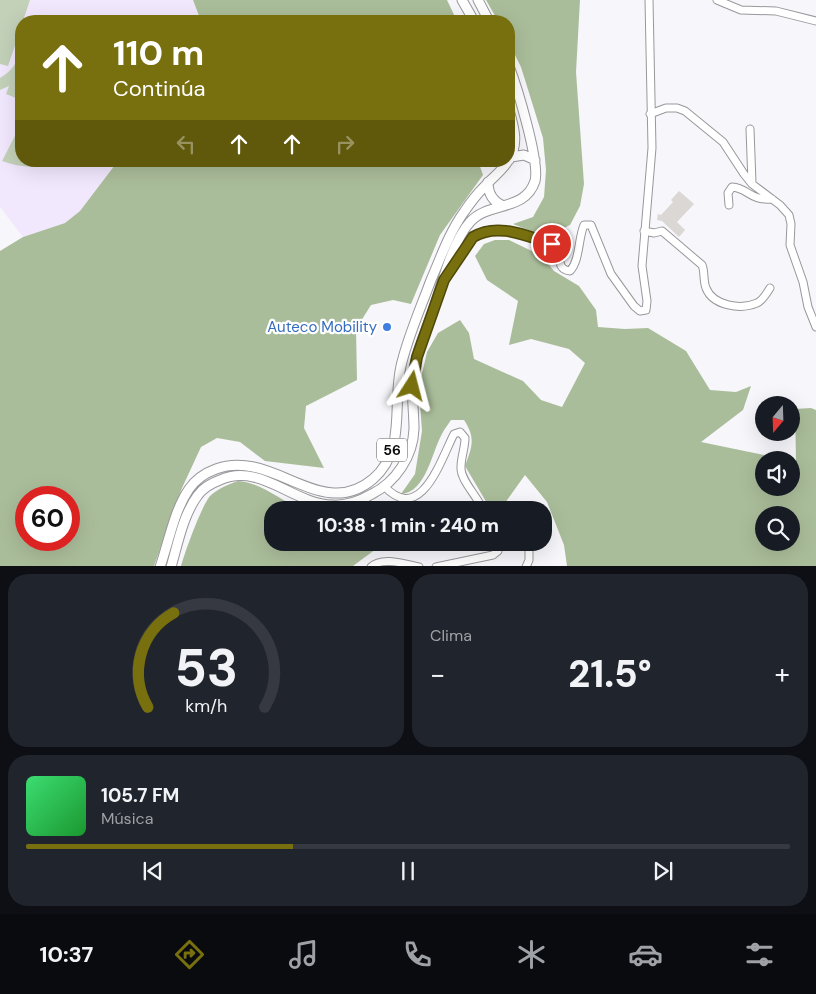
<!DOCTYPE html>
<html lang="es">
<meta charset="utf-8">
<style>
body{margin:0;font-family:"DM Sans",sans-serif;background:#20242c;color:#f1f3f6;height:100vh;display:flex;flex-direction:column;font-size:19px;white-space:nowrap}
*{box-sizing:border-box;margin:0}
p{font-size:16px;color:#9ea1a6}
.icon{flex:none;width:28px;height:28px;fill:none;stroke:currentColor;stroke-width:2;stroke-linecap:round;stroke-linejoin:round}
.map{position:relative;height:566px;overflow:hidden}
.panel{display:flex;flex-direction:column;gap:8px;padding:8px;background:#0d0f14;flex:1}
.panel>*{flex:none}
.guide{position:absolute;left:15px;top:15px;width:500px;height:152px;border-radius:20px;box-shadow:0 5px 20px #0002;background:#786f0e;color:#fff;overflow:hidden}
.needle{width:32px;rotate:199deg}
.fabs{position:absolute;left:755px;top:396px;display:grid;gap:10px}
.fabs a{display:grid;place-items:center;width:45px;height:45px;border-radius:50%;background:#171b24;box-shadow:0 5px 20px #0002;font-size:25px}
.speed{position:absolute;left:15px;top:486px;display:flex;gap:10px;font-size:25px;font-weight:700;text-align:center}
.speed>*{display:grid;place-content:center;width:65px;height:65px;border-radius:50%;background:#171b24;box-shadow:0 5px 20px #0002;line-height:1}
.speed .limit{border:8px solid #d22;background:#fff;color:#111}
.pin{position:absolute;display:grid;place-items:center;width:42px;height:42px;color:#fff;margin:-21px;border:2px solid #fff;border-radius:50%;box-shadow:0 1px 5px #0007}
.me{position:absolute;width:55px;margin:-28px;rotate:9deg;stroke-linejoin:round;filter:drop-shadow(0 0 4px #0008)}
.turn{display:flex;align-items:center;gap:18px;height:105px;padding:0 15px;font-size:22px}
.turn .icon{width:65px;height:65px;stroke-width:2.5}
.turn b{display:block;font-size:35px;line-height:42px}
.lanes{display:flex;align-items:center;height:48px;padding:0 15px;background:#0003;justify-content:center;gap:25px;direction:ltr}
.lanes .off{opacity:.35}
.big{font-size:38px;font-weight:800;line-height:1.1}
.panel .widget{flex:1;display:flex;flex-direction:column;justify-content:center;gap:8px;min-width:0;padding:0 18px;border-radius:20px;background:#20242c}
.panel .dial{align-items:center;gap:0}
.dial svg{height:130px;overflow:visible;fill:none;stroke:#363941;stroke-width:7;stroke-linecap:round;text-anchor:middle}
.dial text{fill:#f1f3f6;stroke:none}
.song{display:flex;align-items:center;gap:15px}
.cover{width:60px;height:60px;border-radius:8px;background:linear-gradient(135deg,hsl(140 70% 55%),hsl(130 70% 35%))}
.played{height:5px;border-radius:2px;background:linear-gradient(90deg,#786f0e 35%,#363941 35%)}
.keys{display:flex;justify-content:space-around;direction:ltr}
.heat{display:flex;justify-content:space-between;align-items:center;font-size:28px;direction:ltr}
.panel .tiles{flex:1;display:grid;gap:8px;grid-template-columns:1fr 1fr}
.widget:last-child{grid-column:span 2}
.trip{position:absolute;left:264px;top:501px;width:288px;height:50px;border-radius:20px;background:#171b24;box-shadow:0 5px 20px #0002;font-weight:800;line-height:50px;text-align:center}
.menu{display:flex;height:80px;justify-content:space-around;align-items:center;background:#090b0e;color:#9ea1a6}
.menu .icon{width:35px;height:35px}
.menu .active{color:#786f0e}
.menu b{font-size:22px;color:#f1f3f6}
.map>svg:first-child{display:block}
.education{fill:#f2e8fe}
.green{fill:#c4d1b9}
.forest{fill:#aabd9a;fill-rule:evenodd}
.building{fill:#dad7d4}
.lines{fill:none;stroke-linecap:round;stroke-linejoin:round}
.minor-casing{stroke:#98979b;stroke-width:9}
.major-casing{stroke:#98979b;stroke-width:11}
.minor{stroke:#fff;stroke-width:7}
.major{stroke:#fff;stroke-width:9}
.route-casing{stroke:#4e4809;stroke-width:12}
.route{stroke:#786f0e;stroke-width:9}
.shop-dot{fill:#3f7fe0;stroke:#fff;stroke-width:2}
.labels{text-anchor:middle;stroke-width:4.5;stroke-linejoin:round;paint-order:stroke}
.shield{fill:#fff;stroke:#545456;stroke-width:1}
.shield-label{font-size:14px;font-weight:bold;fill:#0b0b0d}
.shop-label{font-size:15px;fill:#366cbe;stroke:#fff;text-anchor:end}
</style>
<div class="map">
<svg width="816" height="567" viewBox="0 0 816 567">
<rect width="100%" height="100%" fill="#f7f6fb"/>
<path class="education" d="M0,0h193l8,21h-180v140h97l-38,50 -15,12 -42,14 -23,-30z"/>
<path class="green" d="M0,0h30l-7,21h-2v7l-13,38 -8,-2z
M21,50v31l-5,17 -10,-4 3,-8 -9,4v-12c12,-7 17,-15 21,-28z
M21,124v37h38c-20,8 -37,7 -57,0z"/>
<path class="forest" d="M193,0h254l10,21h-256z
M486,0h94l-4,72 8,112 -4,22 -10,19 -24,12 -33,-13 20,-7 11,-20 2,-27 -3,-32 -22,-71 -12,-24v-22h-11z
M118,161h360l5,14 -43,60 -29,69 -18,-4 -22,5 -15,24 1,51 -51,26 -2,22 20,40 -59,-7 -25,-19 -23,-4 -16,9 -19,41 -28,78 -154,1v-316l23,-14 42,-14 15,-12zM26,498h43v42h-43z
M495,240h14l33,16 12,15 25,15 17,24 2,17 27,2 23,-1 38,23 24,39 26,2 15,-6 -8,24 -42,32 87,18h-24v28h27v-27h5l-1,-52 16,-1 5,2v156h-249l-3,-21 -17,-43 -22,-27 -25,35h-9l-26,-44c7,-19 11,-28 -1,-46h-13c-3,5 -7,9 -9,14 -10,17 -16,59 -41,60l14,-20 7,-43 -2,-27 1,-26 6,-26 11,-19 22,-13 9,13 5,26 49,22 18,19 21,7 23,-44 -16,-14 -38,-10 -22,6 9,-44 -31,-21 -12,-24 9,-12zM764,515h27v27h-27z
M238,481c24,2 42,19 63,29h-29v32l112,1 -31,23h-172c4,-14 20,-59 29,-70 7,-7 19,-12 28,-15z"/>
<path class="building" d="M679,191l15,13 -17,18 8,8 -6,7 -17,-16 -5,-1 1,-6 3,1 12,-13 -2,-2z"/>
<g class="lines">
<g class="minor-casing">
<path id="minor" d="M717,0l24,10 35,1 40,10
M650,114l16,-6h11l8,3 38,31 21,32 8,10 28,21 9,10 2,9 -1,21 13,37 5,25 8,20
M750,129l2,54
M729,205l-1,-12 4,-6c16,1 18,14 40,12
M644,231l10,2 8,-2 40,34c3,7 1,16 4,23 7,18 35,22 51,15 5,-2 10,-10 13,-15
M446,276l27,-39 17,-7h16l46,14 7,7c1,9 -1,19 11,20 10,-11 8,-32 14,-46h7l20,49 23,32 6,5 6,-1 1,-9 -5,-35 10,-118 -3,-148
M384,486c37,40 57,-27 70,-52l6,-2 5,6c0,10 -4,19 -4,29 -1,13 17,30 22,43
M371,567c11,-11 34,-3 48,0
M436,567l57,-12 5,-4v-9
M526,567l3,-7v-18"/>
</g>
<g class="major-casing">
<path id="major" d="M462,0l12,21
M478,0l11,21
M509,110c5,17 10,34 0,50
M511,157l13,-2 11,5
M488,182c0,12 5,20 16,24
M160,567c9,-26 14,-56 29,-78 7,-10 16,-16 27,-20 57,-21 105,54 157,10 35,-30 18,-78 29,-117 7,-28 19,-55 29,-82 10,-23 18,-47 33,-68 6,-9 13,-18 21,-26 8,-9 17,-15 23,-25
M171,567c7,-24 12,-52 27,-72 5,-7 14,-12 22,-15 40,-18 73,24 112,25 14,1 28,-4 40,-11 24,-12 41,-38 42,-65 0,-18 -3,-36 -1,-53 2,-21 12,-43 19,-62 9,-27 20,-72 38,-92 19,-21 55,-10 65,-41 5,-19 -18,-94 -26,-115"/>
</g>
<use href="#minor" class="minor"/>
<use href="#major" class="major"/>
</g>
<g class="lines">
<g class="route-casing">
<path id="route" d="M412,386l5,-29 27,-77 29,-43c25,-15 53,-1 79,7"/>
</g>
<use href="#route" class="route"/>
</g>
<circle class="shop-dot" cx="387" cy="327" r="5"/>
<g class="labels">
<rect class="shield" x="377" y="438.5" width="30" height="23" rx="4"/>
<g class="shield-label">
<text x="392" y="455">56</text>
</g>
<g class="shop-label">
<text x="377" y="332">Auteco Mobility</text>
</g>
</g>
</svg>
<div class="fabs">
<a><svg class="needle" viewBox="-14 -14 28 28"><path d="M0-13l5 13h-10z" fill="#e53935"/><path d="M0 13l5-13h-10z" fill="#9ea1a6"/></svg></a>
<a><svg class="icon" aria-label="sound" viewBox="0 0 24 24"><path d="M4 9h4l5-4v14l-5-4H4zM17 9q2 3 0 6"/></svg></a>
<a><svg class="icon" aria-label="search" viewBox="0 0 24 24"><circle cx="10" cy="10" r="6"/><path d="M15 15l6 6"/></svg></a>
</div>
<div class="speed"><div class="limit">60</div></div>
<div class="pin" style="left:552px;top:244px;background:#d93025"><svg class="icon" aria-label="arrive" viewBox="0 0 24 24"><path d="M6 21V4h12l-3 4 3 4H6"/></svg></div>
<svg class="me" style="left:412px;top:386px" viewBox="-20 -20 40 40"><path d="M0-17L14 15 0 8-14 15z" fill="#786f0e" stroke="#fff" stroke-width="4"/></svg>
<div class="trip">10:38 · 1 min · 240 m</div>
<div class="guide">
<div class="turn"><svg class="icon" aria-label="ahead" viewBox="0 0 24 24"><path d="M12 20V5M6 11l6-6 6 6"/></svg><div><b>110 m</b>Continúa</div></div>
<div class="lanes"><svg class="icon off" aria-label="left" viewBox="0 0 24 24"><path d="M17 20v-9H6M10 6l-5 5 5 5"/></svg><svg class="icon" aria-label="ahead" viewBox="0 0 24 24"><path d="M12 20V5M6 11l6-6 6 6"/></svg><svg class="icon" aria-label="ahead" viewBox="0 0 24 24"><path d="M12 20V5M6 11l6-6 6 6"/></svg><svg class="icon off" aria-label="right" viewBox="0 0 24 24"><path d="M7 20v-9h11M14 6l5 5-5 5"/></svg></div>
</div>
</div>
<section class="panel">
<div class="tiles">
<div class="widget dial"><svg viewBox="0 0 100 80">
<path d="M14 69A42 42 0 1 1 86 69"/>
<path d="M14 69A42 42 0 0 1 30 11" stroke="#786f0e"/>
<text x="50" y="56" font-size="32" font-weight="700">53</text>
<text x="50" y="72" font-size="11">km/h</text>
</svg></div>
<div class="widget"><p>Clima</p>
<div class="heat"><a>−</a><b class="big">21.5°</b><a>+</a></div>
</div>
<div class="widget">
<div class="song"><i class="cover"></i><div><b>105.7 FM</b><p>Música</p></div></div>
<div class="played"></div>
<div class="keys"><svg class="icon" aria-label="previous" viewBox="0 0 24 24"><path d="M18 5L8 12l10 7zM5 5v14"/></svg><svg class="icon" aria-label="pause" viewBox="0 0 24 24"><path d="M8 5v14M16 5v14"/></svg><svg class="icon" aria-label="next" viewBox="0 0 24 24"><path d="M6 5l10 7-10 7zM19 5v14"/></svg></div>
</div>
</div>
</section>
<nav class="menu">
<b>10:37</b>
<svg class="icon active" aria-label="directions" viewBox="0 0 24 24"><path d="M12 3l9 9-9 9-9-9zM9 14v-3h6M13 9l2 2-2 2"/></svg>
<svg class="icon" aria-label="music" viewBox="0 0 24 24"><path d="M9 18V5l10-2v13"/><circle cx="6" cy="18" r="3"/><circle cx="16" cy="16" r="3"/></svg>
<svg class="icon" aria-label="phone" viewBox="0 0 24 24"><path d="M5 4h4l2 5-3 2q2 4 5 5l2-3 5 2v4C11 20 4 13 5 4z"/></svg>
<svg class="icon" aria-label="climate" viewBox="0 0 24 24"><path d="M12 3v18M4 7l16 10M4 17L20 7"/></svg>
<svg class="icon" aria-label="car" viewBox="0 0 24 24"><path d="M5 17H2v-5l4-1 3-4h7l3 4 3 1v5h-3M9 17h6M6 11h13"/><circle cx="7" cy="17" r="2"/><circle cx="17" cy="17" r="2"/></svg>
<svg class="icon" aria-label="filters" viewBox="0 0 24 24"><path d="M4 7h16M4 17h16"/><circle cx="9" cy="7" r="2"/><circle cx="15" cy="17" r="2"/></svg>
</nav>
